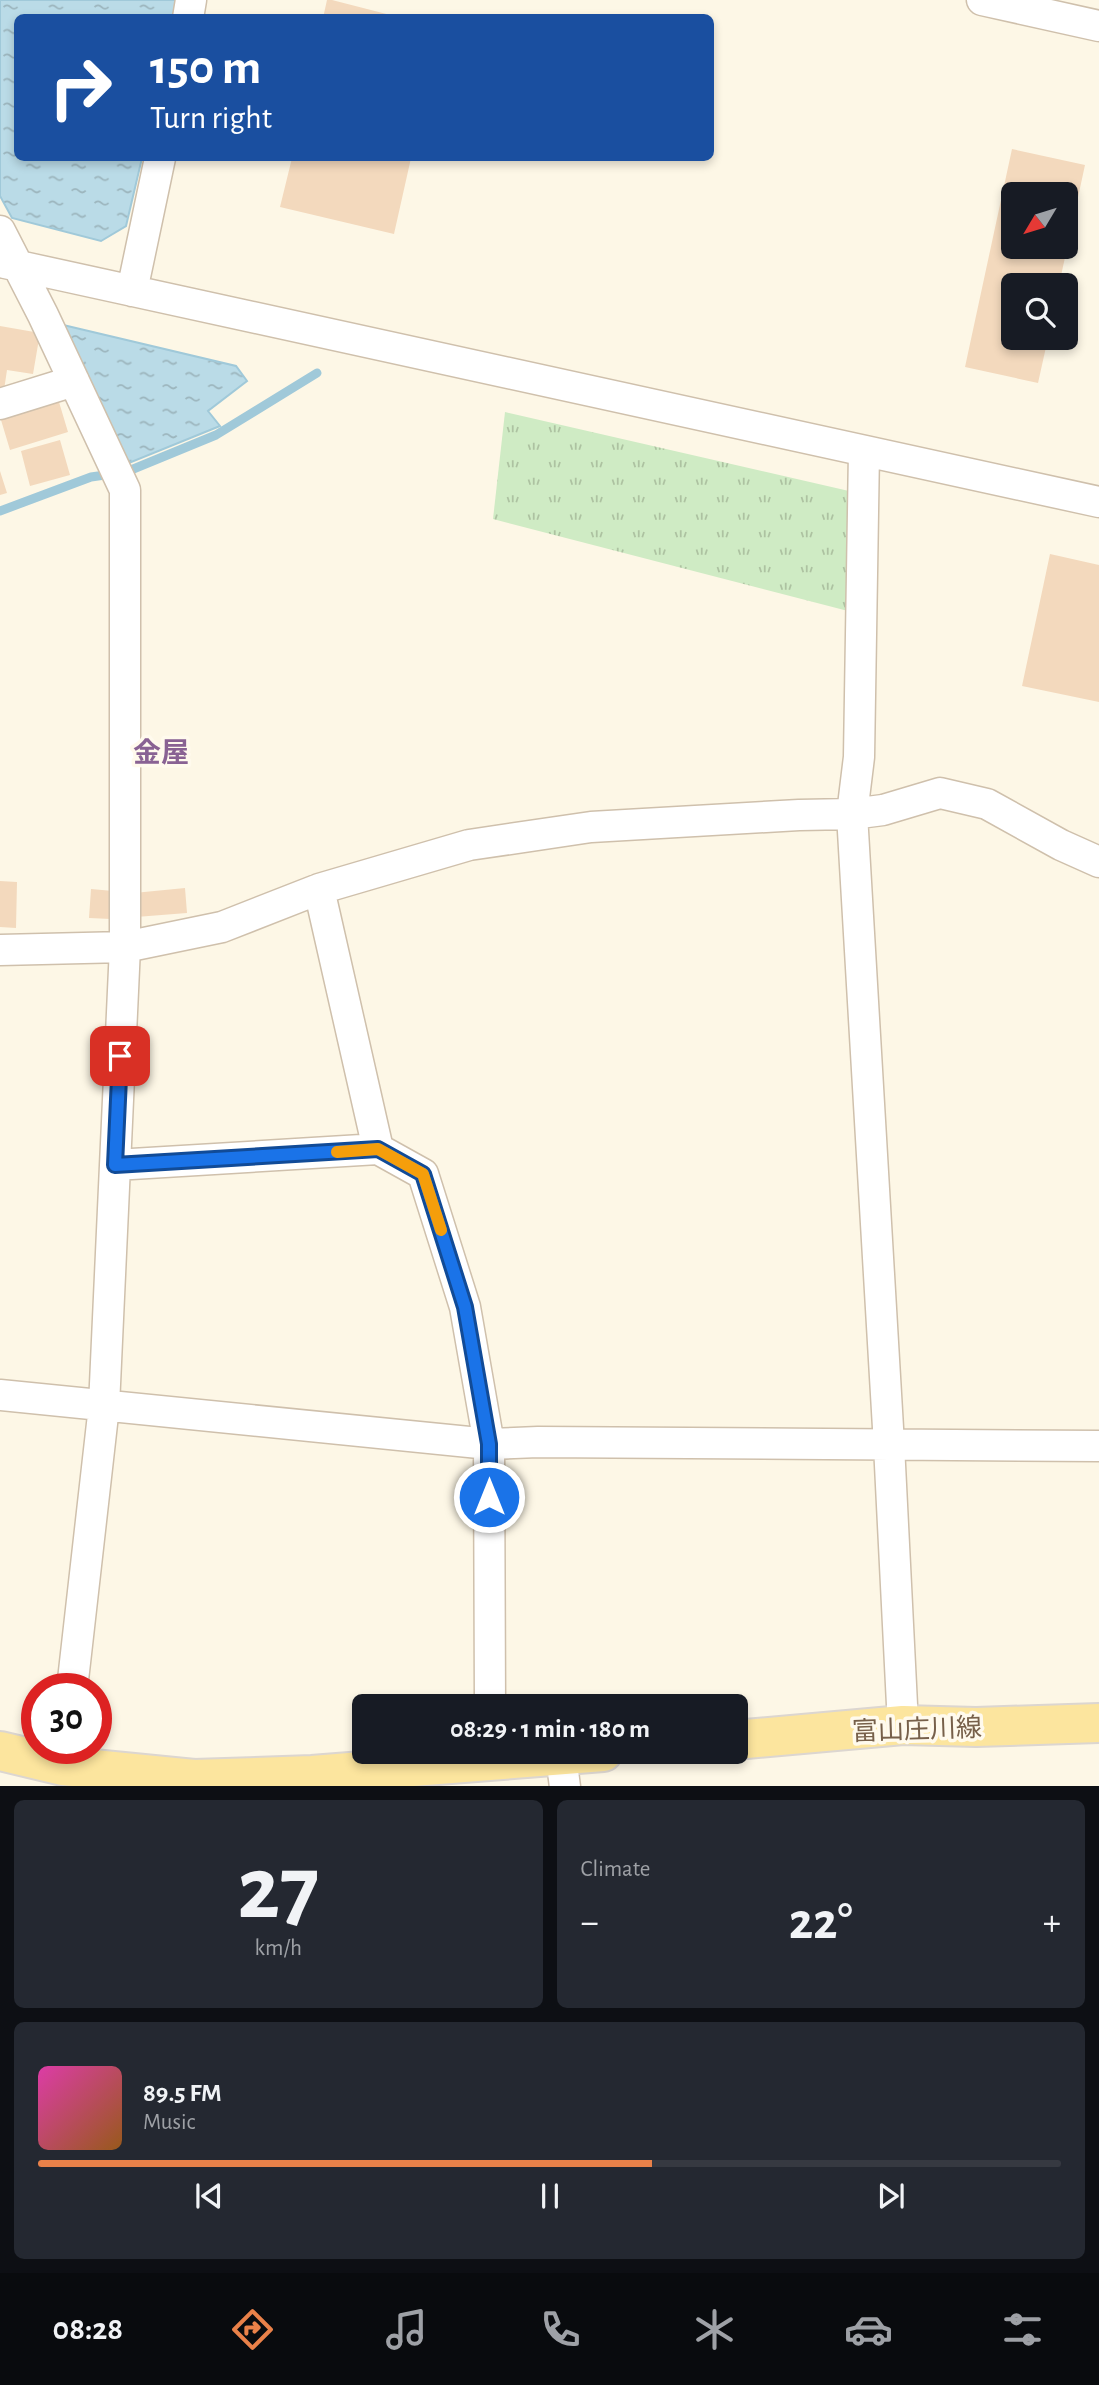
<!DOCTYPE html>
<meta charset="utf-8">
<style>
body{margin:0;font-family:"Alegreya Sans","Noto Sans JP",sans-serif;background:#242831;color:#f1f3f6;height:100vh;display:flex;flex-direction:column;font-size:26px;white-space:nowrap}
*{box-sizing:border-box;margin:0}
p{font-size:23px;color:#9ea1a6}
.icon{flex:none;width:38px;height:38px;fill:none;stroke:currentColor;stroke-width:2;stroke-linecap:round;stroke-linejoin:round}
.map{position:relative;height:1786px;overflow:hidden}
.details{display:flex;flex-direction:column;gap:14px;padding:14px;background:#0d0f14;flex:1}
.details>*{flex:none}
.guide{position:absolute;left:14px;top:14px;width:700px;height:147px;border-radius:10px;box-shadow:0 4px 10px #0003;background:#1a4fa0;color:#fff;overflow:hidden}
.needle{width:46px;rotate:232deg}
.fabs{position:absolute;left:1001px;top:182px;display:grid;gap:14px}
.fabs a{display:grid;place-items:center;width:77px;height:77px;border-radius:10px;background:#171b24;box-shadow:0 4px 10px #0003;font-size:35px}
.speed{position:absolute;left:21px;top:1673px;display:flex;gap:14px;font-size:35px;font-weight:700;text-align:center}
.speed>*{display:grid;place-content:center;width:91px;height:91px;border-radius:50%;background:#171b24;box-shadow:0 4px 10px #0003;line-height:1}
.speed .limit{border:10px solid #d22;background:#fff;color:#111}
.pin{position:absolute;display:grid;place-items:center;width:60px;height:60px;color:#fff;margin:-30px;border-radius:14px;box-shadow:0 4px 10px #0006}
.me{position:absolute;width:77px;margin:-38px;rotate:0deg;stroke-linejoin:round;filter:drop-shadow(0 0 5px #0008)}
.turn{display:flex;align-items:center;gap:24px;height:147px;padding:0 21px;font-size:32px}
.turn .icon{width:91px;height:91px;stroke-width:2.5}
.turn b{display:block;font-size:49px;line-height:60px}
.big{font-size:52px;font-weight:700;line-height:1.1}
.details .card{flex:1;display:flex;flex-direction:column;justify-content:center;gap:10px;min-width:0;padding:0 24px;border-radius:10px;background:#242831}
.details .dial{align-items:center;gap:0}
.dial b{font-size:91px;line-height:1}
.song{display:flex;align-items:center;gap:21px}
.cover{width:84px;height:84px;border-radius:10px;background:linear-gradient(135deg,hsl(320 70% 55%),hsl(30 70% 35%))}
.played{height:7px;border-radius:4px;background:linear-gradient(90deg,#e98149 60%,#363941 60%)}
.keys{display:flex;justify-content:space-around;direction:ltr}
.heat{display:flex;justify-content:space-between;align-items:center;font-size:38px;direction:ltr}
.details .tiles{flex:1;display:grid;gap:14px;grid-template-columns:1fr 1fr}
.card:last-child{grid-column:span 2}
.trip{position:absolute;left:352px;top:1694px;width:396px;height:70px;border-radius:10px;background:#171b24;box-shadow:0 4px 10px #0003;font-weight:700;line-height:70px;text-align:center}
.dock{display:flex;height:112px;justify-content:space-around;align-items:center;background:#090b0e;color:#9ea1a6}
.dock .icon{width:49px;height:49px}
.dock .active{color:#e98149}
.dock b{font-size:32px;color:#f1f3f6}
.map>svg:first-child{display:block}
.park{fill:url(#park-tufts)}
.water{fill:url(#water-ripples);stroke:#a0c9d9;stroke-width:2}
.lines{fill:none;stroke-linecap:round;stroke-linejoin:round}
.stream{stroke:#a0c9d9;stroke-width:9}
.building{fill:#f3d9bd;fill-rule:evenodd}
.minor-casing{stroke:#cfc0ac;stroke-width:33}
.major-casing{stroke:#dcd6d0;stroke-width:42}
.minor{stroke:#fff;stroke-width:30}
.major{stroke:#fce59e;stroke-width:38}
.route-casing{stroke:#114b97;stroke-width:18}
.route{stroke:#1a73e8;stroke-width:12}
.slow{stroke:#f59e0b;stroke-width:12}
.labels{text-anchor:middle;stroke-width:7;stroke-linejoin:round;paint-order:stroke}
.street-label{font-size:26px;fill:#77604a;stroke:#fffaed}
.neighbourhood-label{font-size:28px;font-weight:bold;fill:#896293;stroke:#fffaed}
</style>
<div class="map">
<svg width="1099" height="1787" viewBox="0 0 1099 1787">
<defs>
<pattern id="park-tufts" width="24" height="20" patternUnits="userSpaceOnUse" patternTransform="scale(1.75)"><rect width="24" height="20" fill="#cfebc4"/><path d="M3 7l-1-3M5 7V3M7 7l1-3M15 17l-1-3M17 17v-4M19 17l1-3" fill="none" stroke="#adc2a1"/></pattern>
<pattern id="water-ripples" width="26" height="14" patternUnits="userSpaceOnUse" patternTransform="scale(1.75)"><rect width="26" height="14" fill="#badbe7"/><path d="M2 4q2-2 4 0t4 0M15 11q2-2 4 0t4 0" fill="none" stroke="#9cb5bd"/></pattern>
</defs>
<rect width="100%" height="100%" fill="#fdf7e6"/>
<path class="park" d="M505,412l344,79 -1,120 -355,-92z"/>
<path class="water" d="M0,0h177l-4,17 -155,1v140h124l-16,68 -25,15 -89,-23 -12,-22z
M59,324l177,42 11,15 -39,30 12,15 -96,39z"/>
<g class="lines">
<path class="stream" d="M0,511l91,-34 35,-5 90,-37 101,-62"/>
</g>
<path class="building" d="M327,0h5l70,18h-79z
M1012,149l73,16 -26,120h-46v53h35l-10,45 -73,-16zM1013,194h53v53h-53z
M292,158h119l-17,76 -114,-27z
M0,326l40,7 -7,41 -26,-4 -3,20 -4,-1z
M59,402l9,30 -58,18 -9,-30z
M60,440l10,35 -40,11 -9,-35z
M0,471l7,22 -7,2z
M1050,554l49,11v137l-77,-16z
M0,881l17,1 -1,46 -16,-1z
M185,888l2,25 -51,4 -2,-24z
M91,889l22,2 -2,28 -22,-1z"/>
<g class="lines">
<g class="minor-casing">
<path id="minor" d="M982,0l117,26
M188,18l3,-18
M0,231l43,84 82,175v457l-21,459 -32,283
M5,263l1094,239
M132,291l28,-133
M0,404l74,-23
M864,451l-5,306 -7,57 37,631 14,280
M319,889l59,260 45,25 42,133 24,137 1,262
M0,950l125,-3 97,-20 97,-38 150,-44 122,-18 208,-12 53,-1 31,-4 57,-17 47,11 74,41 38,17
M115,1165l263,-16
M0,1395l489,49 49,-2 561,4
M561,1756l4,31"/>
</g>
<g class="major-casing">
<path id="major" d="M735,1740l168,-15 73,2 123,-4
M0,1751l63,15 131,13 118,-4 291,-23"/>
</g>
<use href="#minor" class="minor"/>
<use href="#major" class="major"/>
</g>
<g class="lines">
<g class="route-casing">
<path id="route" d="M120,1056l-5,109 263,-16 45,25 42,133 24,137v53"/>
</g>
<use href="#route" class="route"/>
<path class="slow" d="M337,1152l41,-3 45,25 18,56"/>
</g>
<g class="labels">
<g class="street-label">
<text transform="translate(917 1729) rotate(-2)" y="9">富山庄川線</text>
</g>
<g class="neighbourhood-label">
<text x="161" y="762">金屋</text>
</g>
</g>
</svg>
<div class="fabs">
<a><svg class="needle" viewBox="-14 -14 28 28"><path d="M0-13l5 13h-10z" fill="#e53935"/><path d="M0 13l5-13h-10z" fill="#9ea1a6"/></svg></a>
<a><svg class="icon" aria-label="search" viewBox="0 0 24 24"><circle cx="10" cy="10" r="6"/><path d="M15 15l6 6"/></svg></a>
</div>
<div class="speed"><div class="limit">30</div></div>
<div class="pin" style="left:120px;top:1056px;background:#d93025"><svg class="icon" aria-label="arrive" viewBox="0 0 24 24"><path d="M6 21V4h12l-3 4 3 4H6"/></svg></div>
<svg class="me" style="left:489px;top:1497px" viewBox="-20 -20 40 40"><circle r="17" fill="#1a73e8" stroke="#fff" stroke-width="3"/><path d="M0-11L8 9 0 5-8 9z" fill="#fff"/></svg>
<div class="trip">08:29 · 1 min · 180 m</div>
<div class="guide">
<div class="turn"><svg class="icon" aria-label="right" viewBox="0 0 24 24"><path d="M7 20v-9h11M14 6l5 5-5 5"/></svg><div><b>150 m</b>Turn right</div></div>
</div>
</div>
<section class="details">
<div class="tiles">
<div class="card dial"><b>27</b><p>km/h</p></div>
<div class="card"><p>Climate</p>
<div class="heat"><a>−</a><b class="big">22°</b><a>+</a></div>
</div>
<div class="card">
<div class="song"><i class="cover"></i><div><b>89.5 FM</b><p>Music</p></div></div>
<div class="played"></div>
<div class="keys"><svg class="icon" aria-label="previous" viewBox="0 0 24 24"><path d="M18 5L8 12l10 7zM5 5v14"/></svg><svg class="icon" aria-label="pause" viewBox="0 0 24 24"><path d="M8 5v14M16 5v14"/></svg><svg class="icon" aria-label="next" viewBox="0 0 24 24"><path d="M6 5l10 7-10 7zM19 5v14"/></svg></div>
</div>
</div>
</section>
<nav class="dock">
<b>08:28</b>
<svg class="icon active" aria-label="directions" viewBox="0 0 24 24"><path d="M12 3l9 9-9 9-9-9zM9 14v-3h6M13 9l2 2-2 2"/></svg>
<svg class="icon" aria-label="music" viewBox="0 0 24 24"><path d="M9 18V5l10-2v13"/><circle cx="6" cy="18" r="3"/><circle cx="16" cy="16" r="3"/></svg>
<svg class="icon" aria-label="phone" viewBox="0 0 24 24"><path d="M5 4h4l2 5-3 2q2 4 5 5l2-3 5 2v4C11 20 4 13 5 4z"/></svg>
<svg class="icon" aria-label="climate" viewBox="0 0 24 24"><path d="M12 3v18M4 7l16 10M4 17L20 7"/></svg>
<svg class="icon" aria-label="car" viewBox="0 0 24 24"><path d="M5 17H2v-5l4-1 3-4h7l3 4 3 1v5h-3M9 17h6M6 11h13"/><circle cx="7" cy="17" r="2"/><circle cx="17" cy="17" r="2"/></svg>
<svg class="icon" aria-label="filters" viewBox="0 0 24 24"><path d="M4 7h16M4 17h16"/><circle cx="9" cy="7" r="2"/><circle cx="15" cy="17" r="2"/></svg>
</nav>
